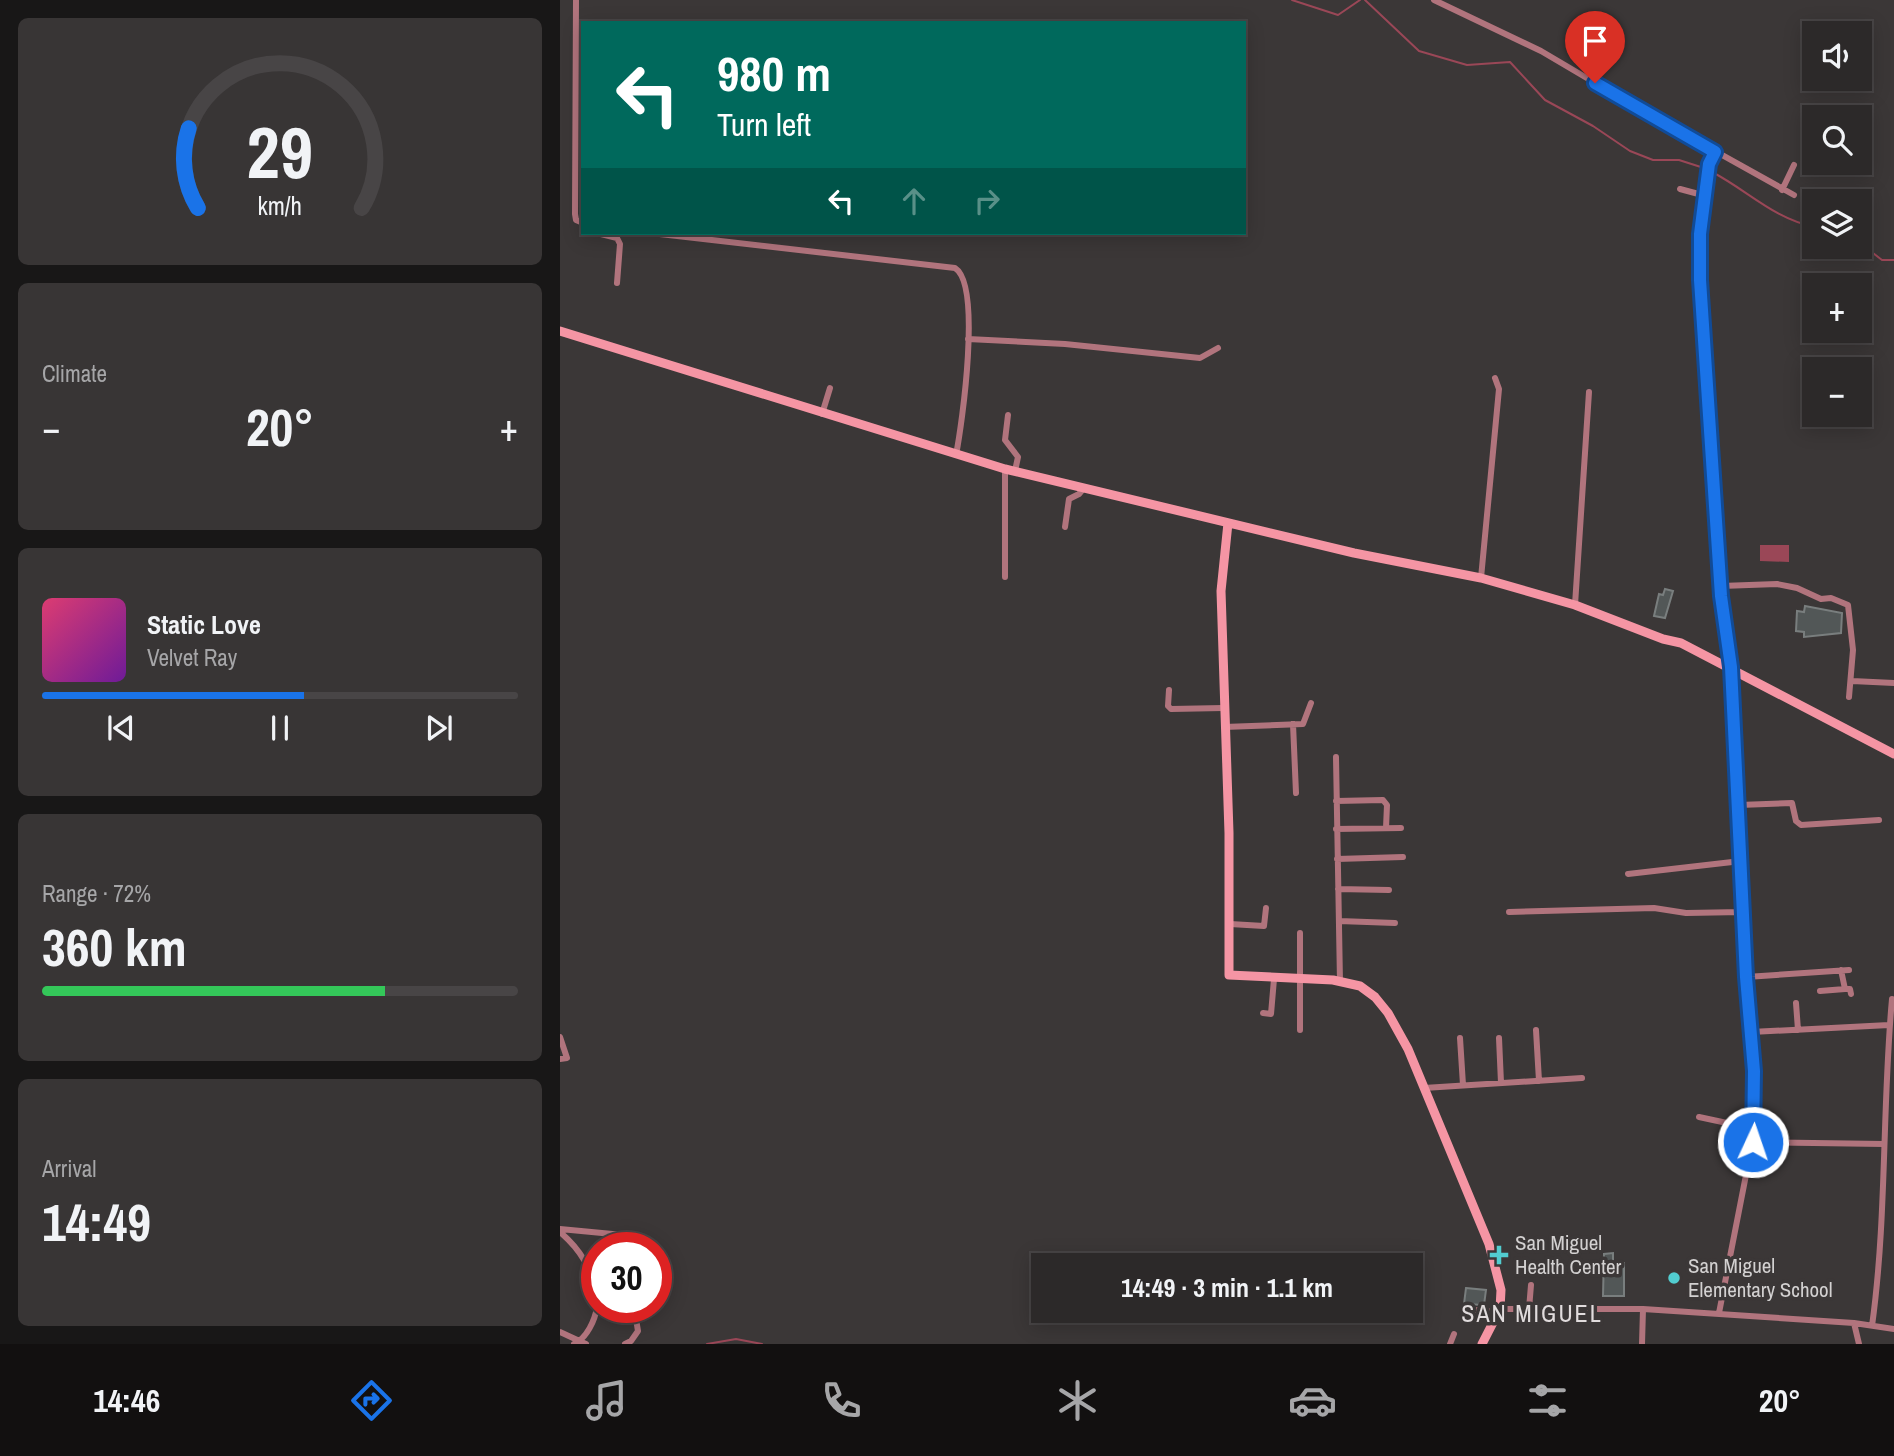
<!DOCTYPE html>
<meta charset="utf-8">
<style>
body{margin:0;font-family:"Archivo Narrow",sans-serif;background:#383535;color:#f1f3f6;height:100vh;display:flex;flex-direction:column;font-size:26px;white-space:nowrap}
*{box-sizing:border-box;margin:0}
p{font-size:23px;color:#a6a6a8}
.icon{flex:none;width:38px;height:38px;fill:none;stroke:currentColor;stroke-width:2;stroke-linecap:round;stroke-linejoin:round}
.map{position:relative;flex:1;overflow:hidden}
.sheet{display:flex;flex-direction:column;gap:18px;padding:18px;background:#181717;width:560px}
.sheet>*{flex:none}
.guide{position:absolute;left:21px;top:21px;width:665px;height:214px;border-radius:0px;box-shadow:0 4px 18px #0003,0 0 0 2px #484546;background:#00695c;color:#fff;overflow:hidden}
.buttons{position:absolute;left:1242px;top:21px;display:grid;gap:14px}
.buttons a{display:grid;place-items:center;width:70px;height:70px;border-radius:0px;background:#2c2929;box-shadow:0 4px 18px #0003,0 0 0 2px #484546;font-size:35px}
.speed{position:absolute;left:21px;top:1232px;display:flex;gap:14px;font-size:35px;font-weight:700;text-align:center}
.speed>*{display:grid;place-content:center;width:91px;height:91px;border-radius:50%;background:#2c2929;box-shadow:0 4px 18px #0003,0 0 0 2px #484546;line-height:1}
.speed .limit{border:10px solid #d22;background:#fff;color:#111}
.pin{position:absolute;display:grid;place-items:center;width:60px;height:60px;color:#fff;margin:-72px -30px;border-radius:50% 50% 50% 0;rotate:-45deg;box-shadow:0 0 7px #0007}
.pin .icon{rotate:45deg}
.me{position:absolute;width:77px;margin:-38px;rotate:3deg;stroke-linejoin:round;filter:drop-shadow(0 0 5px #0008)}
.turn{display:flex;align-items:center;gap:24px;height:147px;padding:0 21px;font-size:32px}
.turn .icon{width:91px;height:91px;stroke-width:2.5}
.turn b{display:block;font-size:49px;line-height:60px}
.lanes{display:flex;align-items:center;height:66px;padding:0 21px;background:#0003;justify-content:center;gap:35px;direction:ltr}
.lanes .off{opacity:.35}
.big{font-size:52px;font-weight:700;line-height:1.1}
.sheet .tile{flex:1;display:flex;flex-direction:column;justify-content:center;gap:10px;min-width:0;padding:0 24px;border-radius:10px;background:#383535}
.sheet .dial{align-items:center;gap:0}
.dial svg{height:182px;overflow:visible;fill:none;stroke:#484546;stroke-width:7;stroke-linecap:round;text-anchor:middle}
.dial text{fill:#f1f3f6;stroke:none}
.song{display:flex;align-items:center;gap:21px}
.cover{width:84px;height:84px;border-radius:10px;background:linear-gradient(135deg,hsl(340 70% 55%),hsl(280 70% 35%))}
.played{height:7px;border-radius:4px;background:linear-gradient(90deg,#1a73e8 55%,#484546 55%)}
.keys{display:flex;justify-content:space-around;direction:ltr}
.heat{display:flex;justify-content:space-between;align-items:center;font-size:38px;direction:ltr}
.charge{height:10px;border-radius:5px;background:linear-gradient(90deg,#34c759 72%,#484546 0)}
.trip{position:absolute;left:471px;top:1253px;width:392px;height:70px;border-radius:0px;background:#2c2929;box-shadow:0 4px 18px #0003,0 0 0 2px #484546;font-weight:700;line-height:70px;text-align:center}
.tab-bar{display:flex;height:112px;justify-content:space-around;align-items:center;background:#121010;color:#a6a6a8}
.tab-bar .icon{width:49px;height:49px}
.tab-bar .active{color:#1a73e8}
.tab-bar b{font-size:32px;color:#f1f3f6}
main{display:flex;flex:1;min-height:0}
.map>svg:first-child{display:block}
.water{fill:#9a4757}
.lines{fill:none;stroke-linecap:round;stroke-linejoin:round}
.stream{stroke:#9a4757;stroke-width:2}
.building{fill:#525757;stroke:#797e7e;stroke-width:2}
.street{stroke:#b1747d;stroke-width:6}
.secondary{stroke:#f595a4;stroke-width:9}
.route-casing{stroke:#114b97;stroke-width:18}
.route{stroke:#1a73e8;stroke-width:12}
.poi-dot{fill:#52cdd0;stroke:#3b3737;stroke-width:2.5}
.labels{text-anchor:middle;stroke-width:7;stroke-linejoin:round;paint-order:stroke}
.poi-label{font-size:21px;fill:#d3d1d1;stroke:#3b3737;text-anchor:start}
.quarter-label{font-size:24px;letter-spacing:2px;fill:#e1dcdd;stroke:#3b3737}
</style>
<main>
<section class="sheet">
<div class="tile dial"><svg viewBox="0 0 100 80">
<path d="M14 69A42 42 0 1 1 86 69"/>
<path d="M14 69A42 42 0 0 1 10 34" stroke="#1a73e8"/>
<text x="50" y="56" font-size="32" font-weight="700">29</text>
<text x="50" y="72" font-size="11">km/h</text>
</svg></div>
<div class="tile"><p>Climate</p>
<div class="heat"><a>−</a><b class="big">20°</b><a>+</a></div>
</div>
<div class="tile">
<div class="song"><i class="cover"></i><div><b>Static Love</b><p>Velvet Ray</p></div></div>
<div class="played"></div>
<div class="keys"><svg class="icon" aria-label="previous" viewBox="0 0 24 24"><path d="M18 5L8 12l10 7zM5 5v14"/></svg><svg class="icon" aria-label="pause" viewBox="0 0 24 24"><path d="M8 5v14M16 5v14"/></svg><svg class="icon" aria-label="next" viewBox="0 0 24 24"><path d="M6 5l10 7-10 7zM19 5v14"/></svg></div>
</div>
<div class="tile"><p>Range · 72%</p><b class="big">360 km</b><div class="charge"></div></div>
<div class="tile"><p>Arrival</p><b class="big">14:49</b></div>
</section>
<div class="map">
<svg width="1334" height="1344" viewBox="0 0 1334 1344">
<rect width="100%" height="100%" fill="#3b3737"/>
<path class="water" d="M1200,545h29v17l-29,-1z"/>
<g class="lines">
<path class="stream" d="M732,0l46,15 22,-15
M805,0l54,51 48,14 43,-3 35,38 48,26 37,25 23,9h26l28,9
M1152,172c35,18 62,47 103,55
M1300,243l22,17h12
M147,1344l29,-5 26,5"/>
</g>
<path class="building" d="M1105,589l8,2 -8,27 -11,-2 5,-22 4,1z
M1245,606l37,7 -1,20 -37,4v-5l-8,-1 1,-20 7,1z
M1053,1253v10h11v33h-21l1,-42z
M906,1288l20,2 -2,15 -20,-1z"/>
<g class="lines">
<path class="street" d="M16,0l-1,214 1,6 7,3
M874,0l107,51 95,56 158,88
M1155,152l-6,12 -9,70v46l21,316 10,71 15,310 8,94 1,58 -36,184
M1120,189l26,7
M1222,190l12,-25
M37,233l20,5 3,6 -3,39
M91,233l304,35c27,17 7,156 1,187
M408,339l97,5 135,14 18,-10
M262,414l8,-26
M448,415l-3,25 13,17 -3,14
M505,527l4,-28 10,-5 5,-6
M445,577v-108
M921,578l18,-189 -4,-11
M1161,586l56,-2 20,4 24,11 10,-1 17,7 5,45 -4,47
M1015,605l14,-213
M1292,681l42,2
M609,690l-1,16 3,3 52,-1
M733,724l3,69
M664,727l79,-3 8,-21
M776,757l4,225
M776,801l47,-1 4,5 -1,23
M1179,805l53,-2 4,18 5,4 78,-5
M776,829l65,-1
M777,859l66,-2
M1068,874l113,-13
M778,889l51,1
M949,912l145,-4 32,5 56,-1
M779,921l56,2
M670,924l34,2 2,-18
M1281,970l4,19h5l1,5
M1186,977l103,-7
M1260,991l25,-2
M1236,1003l2,27
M703,1013l8,1 3,-35
M740,1030v-97
M976,1030l3,51
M1191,1032l138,-7
M0,1037l7,21 -7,1
M900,1038l3,47
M939,1038l2,45
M864,1088l158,-10
M1139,1117l56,12
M1193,1142l131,2
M0,1229l63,6 2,13
M0,1232c21,18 32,37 37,64
M940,1309h143l211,14 40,6
M969,1309l2,-24
M915,1310l21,2
M1294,1323l5,21
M1312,1326c15,-108 10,-218 20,-327
M0,1332l26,12
M14,1344c13,-6 21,-24 23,-37
M65,1344l6,-3 7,-10 -4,-24
M890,1344l4,-10
M1082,1344l1,-35"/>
<path class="secondary" d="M0,331l445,138 349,84 127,25 94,27 88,34 18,4 213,111
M668,523l-7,68 8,242v142l104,5 27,6 15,11 13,16 20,36 81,195 12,46 -1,19 -18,35"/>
</g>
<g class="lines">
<g class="route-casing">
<path id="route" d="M1035,83l120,69 -6,12 -9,70v46l21,316 10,71 15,310 8,94 -1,71"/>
</g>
<use href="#route" class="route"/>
</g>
<g class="poi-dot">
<path d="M935.5 1244.5h7v7h7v7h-7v7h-7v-7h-7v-7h7z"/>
<circle cx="1114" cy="1278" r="7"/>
</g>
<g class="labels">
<g class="poi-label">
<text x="955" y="1250">San Miguel<tspan x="955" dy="24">Health Center</tspan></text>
<text x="1128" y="1273">San Miguel<tspan x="1128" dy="24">Elementary School</tspan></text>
</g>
<g class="quarter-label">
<text x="972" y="1322">SAN MIGUEL</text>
</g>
</g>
</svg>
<div class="buttons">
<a><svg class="icon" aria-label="sound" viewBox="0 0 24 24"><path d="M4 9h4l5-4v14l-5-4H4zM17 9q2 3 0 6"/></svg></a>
<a><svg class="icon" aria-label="search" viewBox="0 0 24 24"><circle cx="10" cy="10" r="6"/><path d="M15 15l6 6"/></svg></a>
<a><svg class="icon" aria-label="layers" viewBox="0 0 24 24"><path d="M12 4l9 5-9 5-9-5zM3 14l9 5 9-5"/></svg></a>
<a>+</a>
<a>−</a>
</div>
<div class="speed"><div class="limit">30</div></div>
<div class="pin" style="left:1035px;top:83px;background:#d93025"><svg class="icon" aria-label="arrive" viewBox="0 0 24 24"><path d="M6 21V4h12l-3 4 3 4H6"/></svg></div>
<svg class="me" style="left:1193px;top:1142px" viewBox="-20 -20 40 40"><circle r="17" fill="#1a73e8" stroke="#fff" stroke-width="3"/><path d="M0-11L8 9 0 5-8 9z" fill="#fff"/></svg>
<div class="trip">14:49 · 3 min · 1.1 km</div>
<div class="guide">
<div class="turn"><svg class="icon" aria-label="left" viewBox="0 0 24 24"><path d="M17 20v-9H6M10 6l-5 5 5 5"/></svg><div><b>980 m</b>Turn left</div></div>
<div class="lanes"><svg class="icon" aria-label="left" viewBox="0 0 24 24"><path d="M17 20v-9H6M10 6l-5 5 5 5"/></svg><svg class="icon off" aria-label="ahead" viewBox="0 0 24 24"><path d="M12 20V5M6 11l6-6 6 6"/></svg><svg class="icon off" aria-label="right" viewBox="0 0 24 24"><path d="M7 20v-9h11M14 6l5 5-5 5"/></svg></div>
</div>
</div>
</main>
<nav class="tab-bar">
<b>14:46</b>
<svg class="icon active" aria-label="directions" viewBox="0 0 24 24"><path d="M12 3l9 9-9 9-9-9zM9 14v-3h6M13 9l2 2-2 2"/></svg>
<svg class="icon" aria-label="music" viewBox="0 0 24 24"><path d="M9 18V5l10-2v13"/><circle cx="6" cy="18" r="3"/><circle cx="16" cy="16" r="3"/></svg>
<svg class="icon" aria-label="phone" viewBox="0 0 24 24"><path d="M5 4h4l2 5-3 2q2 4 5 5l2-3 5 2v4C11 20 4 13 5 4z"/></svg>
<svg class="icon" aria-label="climate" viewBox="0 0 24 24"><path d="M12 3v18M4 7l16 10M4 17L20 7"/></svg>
<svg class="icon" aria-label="car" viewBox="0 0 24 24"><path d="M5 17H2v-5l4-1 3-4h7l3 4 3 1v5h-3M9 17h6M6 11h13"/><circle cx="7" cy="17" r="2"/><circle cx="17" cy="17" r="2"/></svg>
<svg class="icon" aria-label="filters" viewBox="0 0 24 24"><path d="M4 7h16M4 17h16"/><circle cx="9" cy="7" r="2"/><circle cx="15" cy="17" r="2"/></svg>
<b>20°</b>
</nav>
